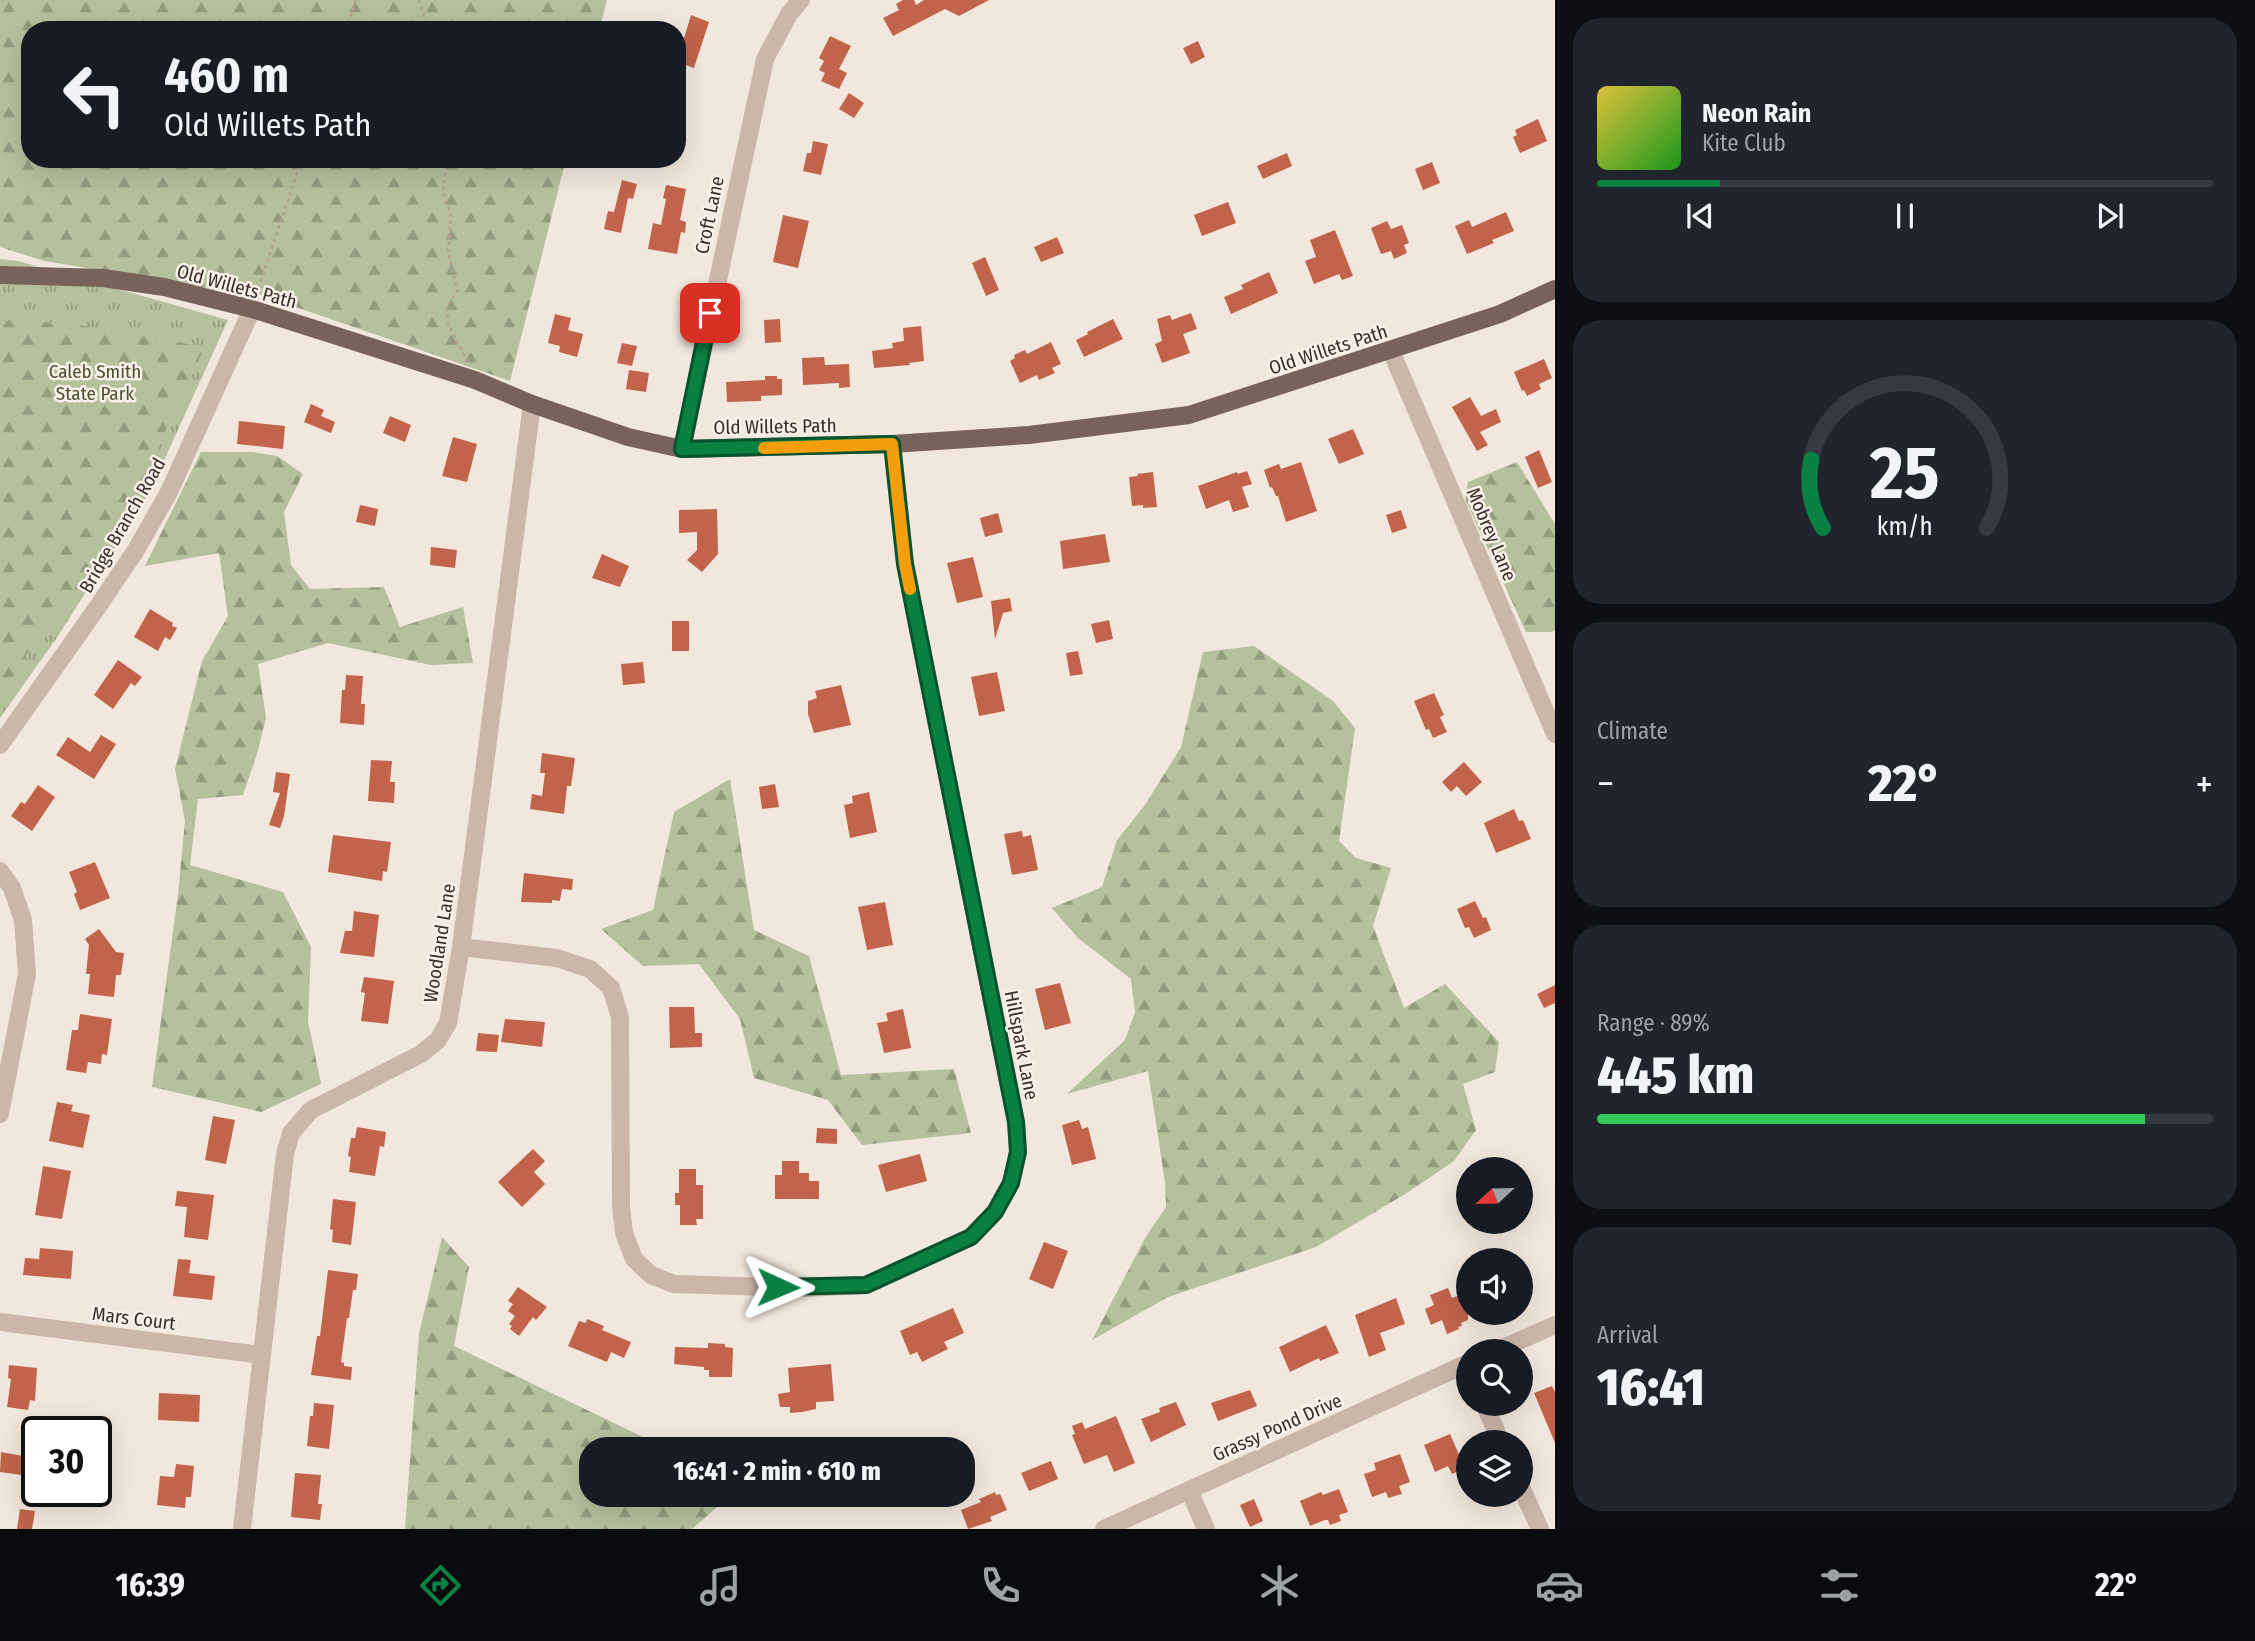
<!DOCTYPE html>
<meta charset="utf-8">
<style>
body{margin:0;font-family:"Fira Sans Condensed",sans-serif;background:#20242c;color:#f1f3f6;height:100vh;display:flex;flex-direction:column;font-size:26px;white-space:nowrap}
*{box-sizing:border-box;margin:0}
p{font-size:23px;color:#9ea1a6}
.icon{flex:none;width:38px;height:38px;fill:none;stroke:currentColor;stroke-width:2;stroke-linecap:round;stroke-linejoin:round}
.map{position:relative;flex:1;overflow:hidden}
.details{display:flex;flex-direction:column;gap:18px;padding:18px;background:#0d0f14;width:700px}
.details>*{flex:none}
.banner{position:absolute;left:21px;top:21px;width:665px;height:147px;border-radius:28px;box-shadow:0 7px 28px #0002;background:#171b24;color:#f1f3f6;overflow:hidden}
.needle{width:46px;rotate:248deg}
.fabs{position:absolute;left:1456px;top:1157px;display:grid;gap:14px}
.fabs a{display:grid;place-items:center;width:77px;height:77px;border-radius:50%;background:#171b24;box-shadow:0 7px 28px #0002;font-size:35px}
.speed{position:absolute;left:21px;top:1416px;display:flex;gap:14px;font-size:35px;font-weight:700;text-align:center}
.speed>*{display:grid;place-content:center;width:91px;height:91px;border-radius:50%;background:#171b24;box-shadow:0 7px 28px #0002;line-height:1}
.speed .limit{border:4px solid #111;border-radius:10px;background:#fff;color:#111}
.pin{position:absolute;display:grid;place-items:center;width:60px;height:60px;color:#fff;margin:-30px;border-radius:14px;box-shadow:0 4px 10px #0006}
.me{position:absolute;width:77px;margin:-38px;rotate:91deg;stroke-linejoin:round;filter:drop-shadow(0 0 5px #0008)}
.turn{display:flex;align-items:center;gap:24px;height:147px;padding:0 28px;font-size:32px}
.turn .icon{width:91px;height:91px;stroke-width:2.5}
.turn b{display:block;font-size:49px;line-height:60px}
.big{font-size:52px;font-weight:800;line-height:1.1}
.details .widget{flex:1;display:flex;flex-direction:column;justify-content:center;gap:10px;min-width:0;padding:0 24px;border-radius:28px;background:#20242c}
.details .dial{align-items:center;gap:0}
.dial svg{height:182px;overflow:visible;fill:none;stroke:#363941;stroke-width:7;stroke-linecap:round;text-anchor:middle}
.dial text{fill:#f1f3f6;stroke:none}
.song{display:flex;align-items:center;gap:21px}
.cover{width:84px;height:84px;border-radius:10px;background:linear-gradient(135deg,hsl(50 70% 55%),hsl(120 70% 35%))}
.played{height:7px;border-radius:4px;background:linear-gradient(90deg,#0b8043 20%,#363941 20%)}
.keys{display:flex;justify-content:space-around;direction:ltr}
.heat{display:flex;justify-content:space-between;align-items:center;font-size:38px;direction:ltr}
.charge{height:10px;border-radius:5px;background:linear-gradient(90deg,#34c759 89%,#363941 0)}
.trip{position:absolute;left:579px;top:1437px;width:396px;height:70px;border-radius:28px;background:#171b24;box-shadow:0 7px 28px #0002;font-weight:800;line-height:70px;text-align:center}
.menu{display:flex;height:112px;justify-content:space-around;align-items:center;background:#090b0e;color:#9ea1a6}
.menu .icon{width:49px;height:49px}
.menu .on{color:#0b8043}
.menu b{font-size:32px;color:#f1f3f6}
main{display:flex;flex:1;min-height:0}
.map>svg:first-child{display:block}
.grass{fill:url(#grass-tufts)}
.forest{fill:url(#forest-firs)}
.building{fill:#c1644b}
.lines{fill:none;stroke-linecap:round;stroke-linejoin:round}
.path{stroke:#b5a193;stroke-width:2.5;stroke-dasharray:3.5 3.5;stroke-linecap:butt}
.minor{stroke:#c9b7a9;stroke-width:18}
.major{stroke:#78635a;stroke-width:18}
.route-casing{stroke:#07532c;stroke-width:18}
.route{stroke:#0b8043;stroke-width:12}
.slow{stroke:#f59e0b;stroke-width:12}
.labels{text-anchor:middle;stroke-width:5;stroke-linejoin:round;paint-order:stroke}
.street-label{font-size:19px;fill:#362d29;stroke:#f9f1e9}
.park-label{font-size:19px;fill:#47542d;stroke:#f9f1e9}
</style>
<main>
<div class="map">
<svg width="1555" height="1529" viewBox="0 0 1555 1529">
<defs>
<pattern id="grass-tufts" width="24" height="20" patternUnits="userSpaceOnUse" patternTransform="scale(1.75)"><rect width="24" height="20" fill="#b5c09d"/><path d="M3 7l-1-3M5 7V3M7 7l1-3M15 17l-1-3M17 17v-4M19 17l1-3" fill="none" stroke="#949c80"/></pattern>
<pattern id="forest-firs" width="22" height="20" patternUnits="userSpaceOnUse" patternTransform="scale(1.75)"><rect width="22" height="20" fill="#b5c09d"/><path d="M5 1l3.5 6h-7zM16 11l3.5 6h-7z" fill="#949c80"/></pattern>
</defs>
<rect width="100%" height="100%" fill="#f1e7dd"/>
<path class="grass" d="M0,259l18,2 210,59 -78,171 -92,145 -58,82z"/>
<path class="forest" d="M0,0h607l-8,30h-569v129h536l-56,222 -252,-87 -27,-2 -187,-31 -44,-14z
M0,321l66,2 139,24 -76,161 -129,185z
M201,452h52l24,4 26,18 -19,38 7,53 19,24 74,-2 16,40 63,-20 10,56 -42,2 -103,-22 -70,21 8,54 -9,36 -14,41 -45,4 -8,66 93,27 28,55 -3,74 13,63 -60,28 -109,-25 26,-193 7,-73 -10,-52 27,-108 26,-45 -9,-63 -74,13z
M1517,462l38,62v106l-4,2h-25l-61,-133 3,-17z
M1254,646l79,55 22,27 -16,113 17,17 35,10 -18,58 31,82 41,-24 54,58 -4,30 -32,12 13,46 -22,31 -47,32 -91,54 -148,50 -76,43 53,-102 21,-31 -1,-25 -17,-111 -81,23 58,-54 10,-28 -4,-33 -53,-41 -26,-30 50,-21 15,-47 28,-35 36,-58 22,-95z
M730,779l24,151 55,26 32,119 113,-6 17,64 -109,12 -34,-45 -74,-22 -14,-59 -41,-55 -56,2 -42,-37 52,-19 21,-98z
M442,1237l27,30 -15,79 214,103h-76v45l139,1 -39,34h-287l14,-195z"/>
<path class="building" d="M903,0h11l2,5 8,-5h65l-30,16 -14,-7 -52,27 -10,-18 16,-8 -3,-6z
M691,15l18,7 -15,46 -17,-6z
M830,36l21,10 -12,23 8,4 -8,16 -18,-8 4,-8 -6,-3 5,-9 -5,-3z
M1198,41l7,16 -14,7 -8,-16z
M849,93l15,10 -10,15 -15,-9z
M1538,119l9,22 -27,12 -7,-16 4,-2 -2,-5z
M813,141l15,3 -7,31 -18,-4 4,-18h4z
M1287,153l5,13 -29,13 -6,-13z
M1432,162l8,21 -17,7 -8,-21z
M622,180l15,4 -4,15 -5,-1 -7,35 -17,-4 4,-18 6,1z
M666,185l20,4 -6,31 6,2 -1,11 -4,-1 -4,22 -29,-5 5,-26 8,2 5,-26 -3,-1z
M1228,202l8,21 -34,13 -8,-21z
M1506,212l8,19 -22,9 2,3 -27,11 -12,-28 14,-6 3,7z
M783,215l26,6 -11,47 -25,-6z
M1387,221l4,8 11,-4 7,18 -5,2 3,8 -13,6 -3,-8 -10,3 -10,-26z
M1335,230l18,46 -11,4 -3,-6 -25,10 -9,-23 11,-4 -6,-17z
M1057,237l7,16 -23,9 -7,-15z
M985,257l14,33 -13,6 -14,-33z
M1269,272l9,21 -47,21 -7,-17 19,-8 -2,-4z
M1191,313l6,16 -14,5 7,19 -28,10 -7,-19 7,-3 -5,-22 13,-4 2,5z
M555,314l16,4 -3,12 15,4 -6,23 -18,-5 1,-6 -12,-3z
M780,319l1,23 -16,1 -1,-23z
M1113,319l10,20 -39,18 -8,-17 12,-6 -1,-2z
M921,326l3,35 -15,2 1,2 -36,3 -2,-17 21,-3 -1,-5 12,-2 -1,-13z
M1051,342l10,22 -9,4 3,5 -16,7 -2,-5 -17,8 -10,-22 5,-3 -1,-3 11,-5 2,4z
M622,343l15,3 -5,20 -15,-3z
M824,357l1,8 24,-1 1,23 -11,1v-5l-36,2 -1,-27z
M1544,359l8,19 -13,6 2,5 -14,7 -3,-6 -2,1 -8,-19z
M629,370l20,3 -3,19 -20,-3z
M765,376h12v3h5v16l-21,1v5l-34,1 -1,-20 39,-2z
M1470,397l11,19 15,-7 5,13 -21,10 8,13 -11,6 -25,-44z
M311,404l13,6 -3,6 14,6 -4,11 -27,-11z
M390,416l21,9 -6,17 -22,-9z
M239,421l46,5 -2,23 -46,-5z
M1353,429l11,25 -25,10 -11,-25z
M453,437l24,7 -10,38 -25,-6z
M1539,450l13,32 -14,6 -13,-31z
M1301,462l16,49 -31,11 -8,-26h-2l-4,-9 -2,1 -6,-18 15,-6 2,5z
M1247,471l5,13 -10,3 7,20 -16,5 -4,-12 -23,9 -8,-23 39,-14 1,2z
M1153,472l4,35 -14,1v-3l-11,1 -3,-29 9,-1 -1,-2z
M360,505l18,4 -3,17 -19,-4z
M717,509l1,45 -16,18 -15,-12 10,-10v-18l-18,1v-23z
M1401,510l6,18 -15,5 -6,-18z
M998,513l5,19 -18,5 -5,-19z
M1105,534l5,28 -47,7 -3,-28z
M431,547l26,3 -2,18 -25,-3z
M602,554l27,12 -9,21 -28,-9z
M973,557l10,40 -26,6 -10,-40z
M1010,598l2,13 -9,2 -8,26 -4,-38z
M150,609l23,14 -1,3 5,2 -7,12 -5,-3 -7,14 -24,-14z
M1109,620l4,19 -17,4 -5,-19z
M672,621h17v30h-17z
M1078,651l5,23 -13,2 -4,-23z
M118,660l24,17 -7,9 -4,-3 -18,26 -19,-14z
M643,662l2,21 -22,2 -2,-21z
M997,672l8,39 -26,5 -8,-39z
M346,675l17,1 -2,28h4l-1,21 -24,-2 2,-33h3z
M841,685l10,40 -37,8 -6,-19v-13l9,-3 -2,-7z
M1434,693l10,22 -4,2 7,15 -14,6 -4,-9 -3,1 -12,-29z
M101,735l15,9 -22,35 -38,-24 12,-18 22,15z
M542,753l33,5 -4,28h-4l-3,28 -34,-5 2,-15 10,2 3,-23h-5z
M371,760l21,1 -2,21h5l-1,21 -26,-2z
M1464,762l18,20 -16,14 -9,-10 -6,6 -9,-10z
M276,772l14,2 -6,42 -4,12 -11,-3 11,-32 -7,-1z
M775,784l4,23 -17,2 -3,-22z
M38,785l17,12 -23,34 -21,-15 10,-14 4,2z
M869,792l8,40 -27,6 -6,-33 9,-2 -1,-7z
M1514,809l5,12 4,-1 8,19 -35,14 -12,-30z
M1022,831l1,6 8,-2 7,35 -26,5 -8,-41z
M333,835l58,7 -4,30 -4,-1 -1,10 -54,-9z
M95,862l15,36 -30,12 -6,-16 3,-2 -8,-20z
M524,873l49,6 -1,11 -10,-1 -2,12 -8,-1v3l-31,-1z
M1475,901l8,17 3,-1 5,13 -17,8 -5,-11 -4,1 -8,-19z
M885,902l8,43 -26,5 -9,-43z
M354,911l25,4 -5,42 -34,-4 5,-22h7z
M99,929l17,23 8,1 -3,22h-5l-2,22 -26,-3 2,-20h-4l3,-29 -4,-6z
M364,977l30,4 -6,43 -27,-3 4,-28 -4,-1z
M1060,983l11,40 -26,7 -10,-41z
M1555,985v18l-11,5 -7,-14z
M669,1007h25l1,26h7v14l-32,1z
M903,1009l8,39 -27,5 -7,-30 11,-2 -2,-8z
M80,1014l32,5 -5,36 -5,-1 -1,10 -13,-2 -2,11 -20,-3 6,-40h6z
M505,1019l40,3 -3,25 -41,-5z
M478,1033l21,2 -2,17 -21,-1z
M57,1102l16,3 -2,6 19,4 -7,33 -34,-7z
M213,1116l22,4 -9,44 -21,-4z
M1079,1120l3,9 6,-2 8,32 -24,6 -10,-40z
M357,1127l29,5 -2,15 -4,-1 -5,30 -26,-4 2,-15 -3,-1 3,-18h4z
M817,1128l20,1v15l-21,-1z
M533,1149l12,12 -11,11 11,12 -23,23 -24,-25z
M920,1154l7,27 -41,11 -8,-27z
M782,1161h17v12h10v8h10v18h-44v-24h7z
M43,1166l28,5 -9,48 -27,-4z
M679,1169h17v16h7v34h-7l1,6h-17v-20h-5v-12h4z
M177,1191l37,4 -6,45 -24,-3 3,-30 -12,-1z
M333,1199l23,3 -5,43 -19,-3 1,-12 -3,-1z
M1044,1242l24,9 -15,38 -24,-10z
M40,1248l33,3 -2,28 -48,-4 2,-17 14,1z
M178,1259l13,1 -2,13 26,3 -3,24 -39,-4z
M328,1270l30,4 -2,16h-3l-4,28h-2l-6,44 3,1v3l8,1 -1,13 -40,-5 6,-39h3z
M518,1287l29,20 -11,13 -3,-3 -14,19 -9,-7 2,-3 -3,-2 6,-8 -7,-5 5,-7 -5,-3z
M1448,1288l4,10 16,-6v28l-7,3 1,3 -4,1 1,2 -12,5 -5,-14 -11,5 -6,-16 9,-4 -4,-10z
M1396,1298l9,26 -25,9 6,17 -17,7 -14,-42z
M953,1308l11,25 -20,9 4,7 -26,13 -5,-10 -7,3 -10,-24z
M587,1319l17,7 -2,4 29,12 -7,16 -13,-6 -4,10 -39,-16 11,-25 7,2z
M1326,1325l13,28 -19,8 -1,-3 -29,14 -11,-25z
M708,1343l17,1v3l8,1 -1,29h-23v-7h-5v-3l-30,-3 1,-17 33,1z
M831,1364l3,37 -18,1v7l-14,3 -12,1v-6h-10l-2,-13 12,-2 -2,-24z
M9,1365l28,3 -2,33 -5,-1 -2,10 -21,-3 4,-28 -3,-1z
M1552,1386l3,6v51l-21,-50z
M1250,1390l7,16 -39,15 -7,-18z
M159,1393l41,2 -1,27 -41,-2z
M1176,1402l10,23 -35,17 -10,-23 19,-7 -1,-4z
M314,1403l20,2 -5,44 -22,-3 3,-30h3z
M1116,1416l19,47 -21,9 -7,-17 -23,9 -12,-29 3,-1 -3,-8 10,-4 3,7z
M1450,1434l15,34 -13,6 -4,-8 -13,6 -11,-27z
M26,1436l11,1v40l-37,-5 1,-20 22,4z
M1400,1454l10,28 -11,4 3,8 -14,4 -2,-6 -14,5 -8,-23 12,-4 -2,-7z
M1051,1461l7,18 -29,12 -8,-18z
M176,1464l18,2 -3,31h-5l-1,11 -28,-3 3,-29 14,1z
M295,1473l26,2 -3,29h4l-2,16 -29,-3z
M1339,1489l9,23 -9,3 2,6 -11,4 -2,-5h-3l-15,6 -10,-25 21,-9 2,3z
M995,1492l1,3 4,-1 7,16 -17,7 2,4 -24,8 -7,-19 20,-8 -2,-3z
M1254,1499l9,22 -13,6 -10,-22z
M20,1509l15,2 -3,18h-15z"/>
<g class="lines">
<path class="path" d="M419,0l9,30
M346,30l10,-30
M447,159l-4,33 8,24 -3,35 9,40 -10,16 1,16 19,38
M256,295l46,-136"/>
<path class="minor" d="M1391,351l164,383
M682,449l83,-390 24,-45 12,-14
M0,745l99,-140 37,-55 33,-58 83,-183
M0,871l12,17 11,32 4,54 -27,140
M461,947l96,11 33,11 21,19 9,29 1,189 3,27 10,26 17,16 23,9 129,4 63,-3 105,-48 24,-25 16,-29 7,-31 -2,-30 -111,-558 -13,-120
M0,1322l262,33
M1496,1351l59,-26
M1484,1404l17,38
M1521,1487l19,42
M1189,1490l17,39
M242,1529l43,-375 6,-21 20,-23 110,-56 17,-14 10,-17 13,-76 71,-543
M1104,1529l364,-166"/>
<path class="major" d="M0,275l103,3 61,9 88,22 223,71 57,24 96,33 54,12 210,-5 137,-9 160,-20 311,-101 55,-25"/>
</g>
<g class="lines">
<g class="route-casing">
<path id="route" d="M710,313l-28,136 210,-5 13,120 111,558 2,30 -7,31 -16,29 -24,25 -105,48 -88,2"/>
</g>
<use href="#route" class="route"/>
<path class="slow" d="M764,448l128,-4 13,120 5,25"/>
</g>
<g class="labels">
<g class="street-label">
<text transform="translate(709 215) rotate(-78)" y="7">Croft Lane</text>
<text transform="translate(237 286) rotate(15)" y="7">Old Willets Path</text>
<text transform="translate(1328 349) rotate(-18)" y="7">Old Willets Path</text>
<text transform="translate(775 426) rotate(-1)" y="7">Old Willets Path</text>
<text transform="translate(122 525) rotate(-60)" y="7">Bridge Branch Road</text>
<text transform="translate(1492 534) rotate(67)" y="7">Mobrey Lane</text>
<text transform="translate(439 943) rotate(-81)" y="7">Woodland Lane</text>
<text transform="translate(1022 1045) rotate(79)" y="7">Hillspark Lane</text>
<text transform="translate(134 1318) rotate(7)" y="7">Mars Court</text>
<text transform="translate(1277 1427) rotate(-24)" y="7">Grassy Pond Drive</text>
</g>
<g class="park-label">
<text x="95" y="378">Caleb Smith<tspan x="95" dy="22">State Park</tspan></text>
</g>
</g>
</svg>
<div class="fabs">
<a><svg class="needle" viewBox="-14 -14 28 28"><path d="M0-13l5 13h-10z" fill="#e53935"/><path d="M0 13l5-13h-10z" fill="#9ea1a6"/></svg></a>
<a><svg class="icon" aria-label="sound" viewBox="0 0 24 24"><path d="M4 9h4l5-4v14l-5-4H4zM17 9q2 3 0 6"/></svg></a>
<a><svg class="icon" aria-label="search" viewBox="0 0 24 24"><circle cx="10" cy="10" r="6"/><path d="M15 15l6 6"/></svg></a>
<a><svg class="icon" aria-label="layers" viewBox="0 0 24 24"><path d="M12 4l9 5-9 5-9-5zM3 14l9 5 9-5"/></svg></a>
</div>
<div class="speed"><div class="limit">30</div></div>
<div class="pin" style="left:710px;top:313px;background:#d93025"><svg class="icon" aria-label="arrive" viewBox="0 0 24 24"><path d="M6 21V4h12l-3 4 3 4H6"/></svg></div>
<svg class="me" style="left:778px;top:1287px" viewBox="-20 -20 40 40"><path d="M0-17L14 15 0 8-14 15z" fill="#0b8043" stroke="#fff" stroke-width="4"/></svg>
<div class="trip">16:41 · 2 min · 610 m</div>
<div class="banner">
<div class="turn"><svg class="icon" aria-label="left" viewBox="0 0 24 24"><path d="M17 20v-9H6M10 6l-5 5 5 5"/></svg><div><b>460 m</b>Old Willets Path</div></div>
</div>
</div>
<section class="details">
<div class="widget">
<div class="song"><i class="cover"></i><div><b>Neon Rain</b><p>Kite Club</p></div></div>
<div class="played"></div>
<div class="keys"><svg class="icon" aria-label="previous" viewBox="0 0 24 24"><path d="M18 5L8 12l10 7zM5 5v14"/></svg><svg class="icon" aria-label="pause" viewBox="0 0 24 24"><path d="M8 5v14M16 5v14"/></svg><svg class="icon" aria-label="next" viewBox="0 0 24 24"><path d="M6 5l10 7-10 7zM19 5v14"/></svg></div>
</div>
<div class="widget dial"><svg viewBox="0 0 100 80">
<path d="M14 69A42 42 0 1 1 86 69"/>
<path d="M14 69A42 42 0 0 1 9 39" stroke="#0b8043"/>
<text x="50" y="56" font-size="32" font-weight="700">25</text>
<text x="50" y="72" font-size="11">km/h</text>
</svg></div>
<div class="widget"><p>Climate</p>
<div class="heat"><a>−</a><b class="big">22°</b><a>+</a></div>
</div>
<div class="widget"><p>Range · 89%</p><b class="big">445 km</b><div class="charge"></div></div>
<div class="widget"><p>Arrival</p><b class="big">16:41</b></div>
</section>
</main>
<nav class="menu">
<b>16:39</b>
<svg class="icon on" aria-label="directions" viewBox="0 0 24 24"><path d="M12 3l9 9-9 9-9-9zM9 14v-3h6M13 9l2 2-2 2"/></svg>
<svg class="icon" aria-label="music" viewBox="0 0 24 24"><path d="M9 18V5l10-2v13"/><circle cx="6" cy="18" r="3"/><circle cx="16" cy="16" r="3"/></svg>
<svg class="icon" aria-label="phone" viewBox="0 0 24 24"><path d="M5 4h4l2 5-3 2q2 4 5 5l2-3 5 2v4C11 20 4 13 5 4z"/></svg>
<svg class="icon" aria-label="climate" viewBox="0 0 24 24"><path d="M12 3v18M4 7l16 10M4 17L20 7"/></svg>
<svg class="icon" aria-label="car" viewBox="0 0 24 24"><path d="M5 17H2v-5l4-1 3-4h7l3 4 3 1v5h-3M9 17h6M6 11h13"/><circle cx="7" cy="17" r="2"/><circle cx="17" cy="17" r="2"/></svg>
<svg class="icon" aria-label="filters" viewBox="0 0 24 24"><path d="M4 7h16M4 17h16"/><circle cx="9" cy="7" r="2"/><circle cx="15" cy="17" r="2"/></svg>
<b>22°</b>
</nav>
